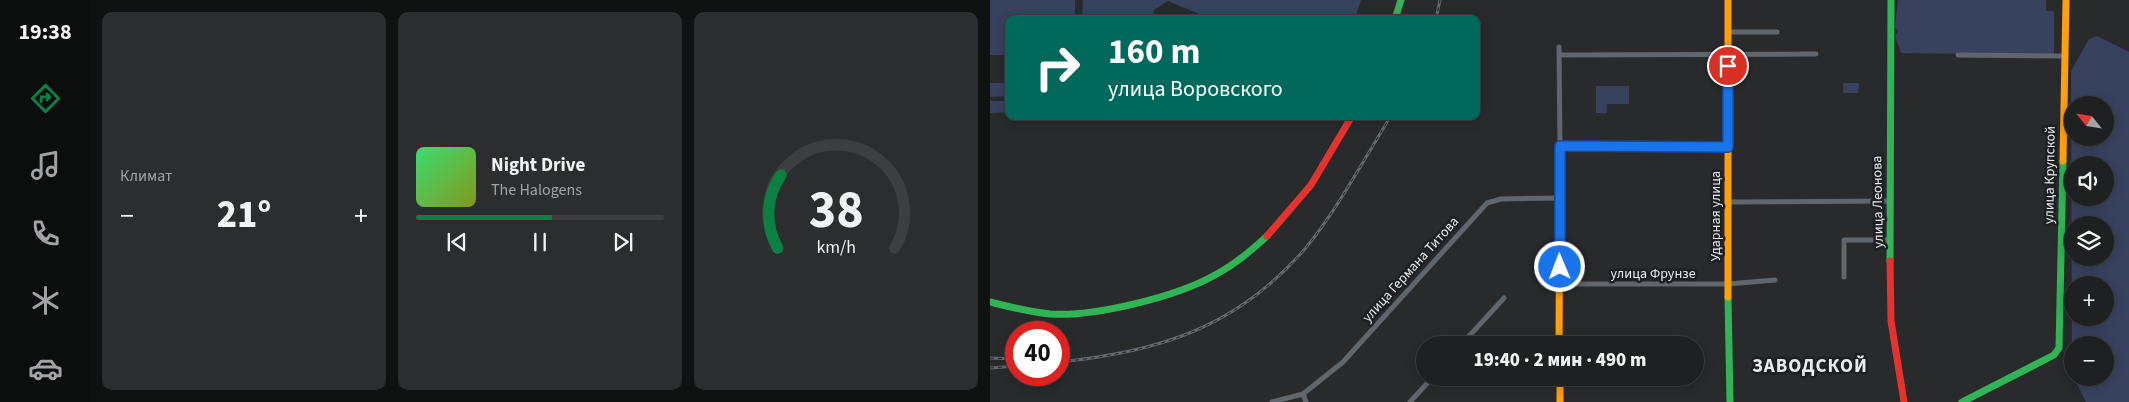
<!DOCTYPE html>
<html lang="ru">
<meta charset="utf-8">
<style>
body{margin:0;font-family:"Source Sans 3",sans-serif;background:#2b2d2e;color:#f1f3f6;height:100vh;display:flex;flex-direction:column;font-size:19px;white-space:nowrap}
*{box-sizing:border-box;margin:0}
p{font-size:16px;color:#a1a3a5}
.icon{flex:none;width:28px;height:28px;fill:none;stroke:currentColor;stroke-width:2;stroke-linecap:round;stroke-linejoin:round}
.map{position:relative;flex:1;overflow:hidden}
.drawer{display:flex;flex-direction:column;gap:12px;padding:12px;background:#101212;width:900px}
.drawer>*{flex:none}
.hud{position:absolute;left:15px;top:15px;width:475px;height:105px;border-radius:10px;box-shadow:0 2px 12px #0003,0 0 0 1px #3c3e3f;background:#00695c;color:#fff;overflow:hidden}
.needle{width:32px;rotate:300deg}
.tools{position:absolute;left:1074px;top:96px;display:grid;gap:10px}
.tools a{display:grid;place-items:center;width:50px;height:50px;border-radius:50%;background:#1e2021;box-shadow:0 2px 12px #0003,0 0 0 1px #3c3e3f;font-size:25px}
.speed{position:absolute;left:15px;top:321px;display:flex;gap:10px;font-size:25px;font-weight:700;text-align:center}
.speed>*{display:grid;place-content:center;width:65px;height:65px;border-radius:50%;background:#1e2021;box-shadow:0 2px 12px #0003,0 0 0 1px #3c3e3f;line-height:1}
.speed .limit{border:8px solid #d22;background:#fff;color:#111}
.pin{position:absolute;display:grid;place-items:center;width:42px;height:42px;color:#fff;margin:-21px;border:2px solid #fff;border-radius:50%;box-shadow:0 1px 5px #0007}
.me{position:absolute;width:55px;margin:-28px;rotate:359deg;stroke-linejoin:round;filter:drop-shadow(0 0 4px #0008)}
.turn{display:flex;align-items:center;gap:18px;height:105px;padding:0 20px;font-size:22px}
.turn .icon{width:65px;height:65px;stroke-width:2.5}
.turn b{display:block;font-size:35px;line-height:42px}
.big{font-size:38px;font-weight:800;line-height:1.1}
.drawer .card{flex:1;display:flex;flex-direction:column;justify-content:center;gap:8px;min-width:0;padding:0 18px;border-radius:10px;background:#2b2d2e}
.drawer .dial{align-items:center;gap:0}
.dial svg{height:130px;overflow:visible;fill:none;stroke:#3c3e3f;stroke-width:7;stroke-linecap:round;text-anchor:middle}
.dial text{fill:#f1f3f6;stroke:none}
.song{display:flex;align-items:center;gap:15px}
.cover{width:60px;height:60px;border-radius:8px;background:linear-gradient(135deg,hsl(140 70% 55%),hsl(70 70% 35%))}
.played{height:5px;border-radius:2px;background:linear-gradient(90deg,#0b8043 55%,#3c3e3f 55%)}
.keys{display:flex;justify-content:space-around;direction:ltr}
.heat{display:flex;justify-content:space-between;align-items:center;font-size:28px;direction:ltr}
.drawer .tiles{flex:1;display:grid;gap:12px;grid-template-columns:repeat(3,1fr)}
.trip{position:absolute;left:426px;top:336px;width:288px;height:50px;border-radius:25px;background:#1e2021;box-shadow:0 2px 12px #0003,0 0 0 1px #3c3e3f;font-weight:800;line-height:50px;text-align:center}
main{display:flex;flex:1;min-height:0}
.dock{display:flex;flex-direction:column;width:90px;justify-content:space-around;align-items:center;background:#0c0d0d;color:#a1a3a5}
.dock .icon{width:35px;height:35px}
.dock .selected{color:#0b8043}
.dock b{font-size:22px;color:#f1f3f6}
.map>svg:first-child{display:block}
.green{fill:#38425f;fill-rule:evenodd}
.lines{fill:none;stroke-linecap:round;stroke-linejoin:round}
.street{stroke:#61656c;stroke-width:5}
.fast{stroke:#30b455;stroke-width:7}
.slow{stroke:#ff9f0a;stroke-width:7}
.jam{stroke:#e5322d;stroke-width:7}
.rail-casing{stroke:#65686d;stroke-width:3}
.rail{stroke:#1d1f23;stroke-width:1;stroke-dasharray:4;stroke-linecap:butt}
.route-casing{stroke:#114b97;stroke-width:12}
.route{stroke:#1a73e8;stroke-width:9}
.labels{text-anchor:middle;stroke-width:5;stroke-linejoin:round;paint-order:stroke}
.street-label{font-size:14px;fill:#eaebee;stroke:#1d1f23}
.district-label{font-size:19px;font-weight:bold;letter-spacing:1px;fill:#eaebee;stroke:#1d1f23}
</style>
<main>
<nav class="dock">
<b>19:38</b>
<svg class="icon selected" aria-label="directions" viewBox="0 0 24 24"><path d="M12 3l9 9-9 9-9-9zM9 14v-3h6M13 9l2 2-2 2"/></svg>
<svg class="icon" aria-label="music" viewBox="0 0 24 24"><path d="M9 18V5l10-2v13"/><circle cx="6" cy="18" r="3"/><circle cx="16" cy="16" r="3"/></svg>
<svg class="icon" aria-label="phone" viewBox="0 0 24 24"><path d="M5 4h4l2 5-3 2q2 4 5 5l2-3 5 2v4C11 20 4 13 5 4z"/></svg>
<svg class="icon" aria-label="climate" viewBox="0 0 24 24"><path d="M12 3v18M4 7l16 10M4 17L20 7"/></svg>
<svg class="icon" aria-label="car" viewBox="0 0 24 24"><path d="M5 17H2v-5l4-1 3-4h7l3 4 3 1v5h-3M9 17h6M6 11h13"/><circle cx="7" cy="17" r="2"/><circle cx="17" cy="17" r="2"/></svg>
</nav>
<section class="drawer">
<div class="tiles">
<div class="card"><p>Климат</p>
<div class="heat"><a>−</a><b class="big">21°</b><a>+</a></div>
</div>
<div class="card">
<div class="song"><i class="cover"></i><div><b>Night Drive</b><p>The Halogens</p></div></div>
<div class="played"></div>
<div class="keys"><svg class="icon" aria-label="previous" viewBox="0 0 24 24"><path d="M18 5L8 12l10 7zM5 5v14"/></svg><svg class="icon" aria-label="pause" viewBox="0 0 24 24"><path d="M8 5v14M16 5v14"/></svg><svg class="icon" aria-label="next" viewBox="0 0 24 24"><path d="M6 5l10 7-10 7zM19 5v14"/></svg></div>
</div>
<div class="card dial"><svg viewBox="0 0 100 80">
<path d="M14 69A42 42 0 1 1 86 69"/>
<path d="M14 69A42 42 0 0 1 16 24" stroke="#0b8043"/>
<text x="50" y="56" font-size="32" font-weight="700">38</text>
<text x="50" y="72" font-size="11">km/h</text>
</svg></div>
</div>
</section>
<div class="map">
<svg width="1139" height="402" viewBox="0 0 1139 402">
<rect width="100%" height="100%" fill="#282a2c"/>
<path class="green" d="M0,0h85v19h-66v36h-19z
M93,0h278l-6,19h-144l-43,-18 -14,9 -2,9h-70z
M908,0h148v11h8v44l-153,-2 -6,-17 3,-4 -3,-5z
M1107,36l32,16v350h-43l-12,-24h31v-33h-33v29v-3l-1,-300 18,-32zM1082,105h33v33h-33zM1082,165h33v33h-33zM1082,225h33v33h-33zM1082,285h33v33h-33z
M0,83h19v13l-19,1z
M853,83h16l-1,10h-15z
M606,86h33v18h-22v9h-11z
M0,101h19v11l-19,1z"/>
<g class="lines">
<path class="street" d="M738,32h49
M569,47l1,99
M569,55l257,-1
M968,55l105,1
M737,202l162,-1
M854,277v-37h46
M570,284h168l47,-4
M471,345l43,-47
M313,394l3,8
M282,402l31,-8 40,-32 144,-159 14,-4 59,-1
M420,402l22,-24"/>
<path class="fast" d="M405,19l6,-19
M900,261l1,-261
M738,297l2,105
M0,302c20,5 39,10 60,12 44,3 126,-17 165,-39 19,-10 36,-24 52,-39
M972,402l92,-47 5,-7 4,-187"/>
<path class="slow" d="M738,0v297
M1073,161l3,-161
M569,345l1,-199h27
M570,378v24"/>
<path class="jam" d="M597,146l141,1
M277,236l44,-51 41,-69
M900,261l1,60 13,81"/>
<g class="rail-casing">
<path id="rail" d="M446,19l4,-19
M0,358l26,1
M69,362c99,-10 177,-34 245,-112 32,-38 60,-91 87,-134
M0,368l26,-2"/>
</g>
<use href="#rail" class="rail"/>
</g>
<g class="lines">
<g class="route-casing">
<path id="route" d="M570,267v-121l168,1v-81"/>
</g>
<use href="#route" class="route"/>
</g>
<g class="labels">
<g class="street-label">
<text transform="translate(1059 175) rotate(-89)" y="5">улица Крупской</text>
<text transform="translate(887 202) rotate(-91)" y="5">улица Леонова</text>
<text transform="translate(725 216) rotate(-90)" y="5">Ударная улица</text>
<text transform="translate(420 269) rotate(-48)" y="5">улица Германа Титова</text>
<text x="663" y="278">улица Фрунзе</text>
</g>
<g class="district-label">
<text x="820" y="372">ЗАВОДСКОЙ</text>
</g>
</g>
</svg>
<div class="tools">
<a><svg class="needle" viewBox="-14 -14 28 28"><path d="M0-13l5 13h-10z" fill="#e53935"/><path d="M0 13l5-13h-10z" fill="#a1a3a5"/></svg></a>
<a><svg class="icon" aria-label="sound" viewBox="0 0 24 24"><path d="M4 9h4l5-4v14l-5-4H4zM17 9q2 3 0 6"/></svg></a>
<a><svg class="icon" aria-label="layers" viewBox="0 0 24 24"><path d="M12 4l9 5-9 5-9-5zM3 14l9 5 9-5"/></svg></a>
<a>+</a>
<a>−</a>
</div>
<div class="speed"><div class="limit">40</div></div>
<div class="pin" style="left:738px;top:66px;background:#d93025"><svg class="icon" aria-label="arrive" viewBox="0 0 24 24"><path d="M6 21V4h12l-3 4 3 4H6"/></svg></div>
<svg class="me" style="left:570px;top:267px" viewBox="-20 -20 40 40"><circle r="17" fill="#1a73e8" stroke="#fff" stroke-width="3"/><path d="M0-11L8 9 0 5-8 9z" fill="#fff"/></svg>
<div class="trip">19:40 · 2 мин · 490 m</div>
<div class="hud">
<div class="turn"><svg class="icon" aria-label="right" viewBox="0 0 24 24"><path d="M7 20v-9h11M14 6l5 5-5 5"/></svg><div><b>160 m</b>улица Воровского</div></div>
</div>
</div>
</main>
